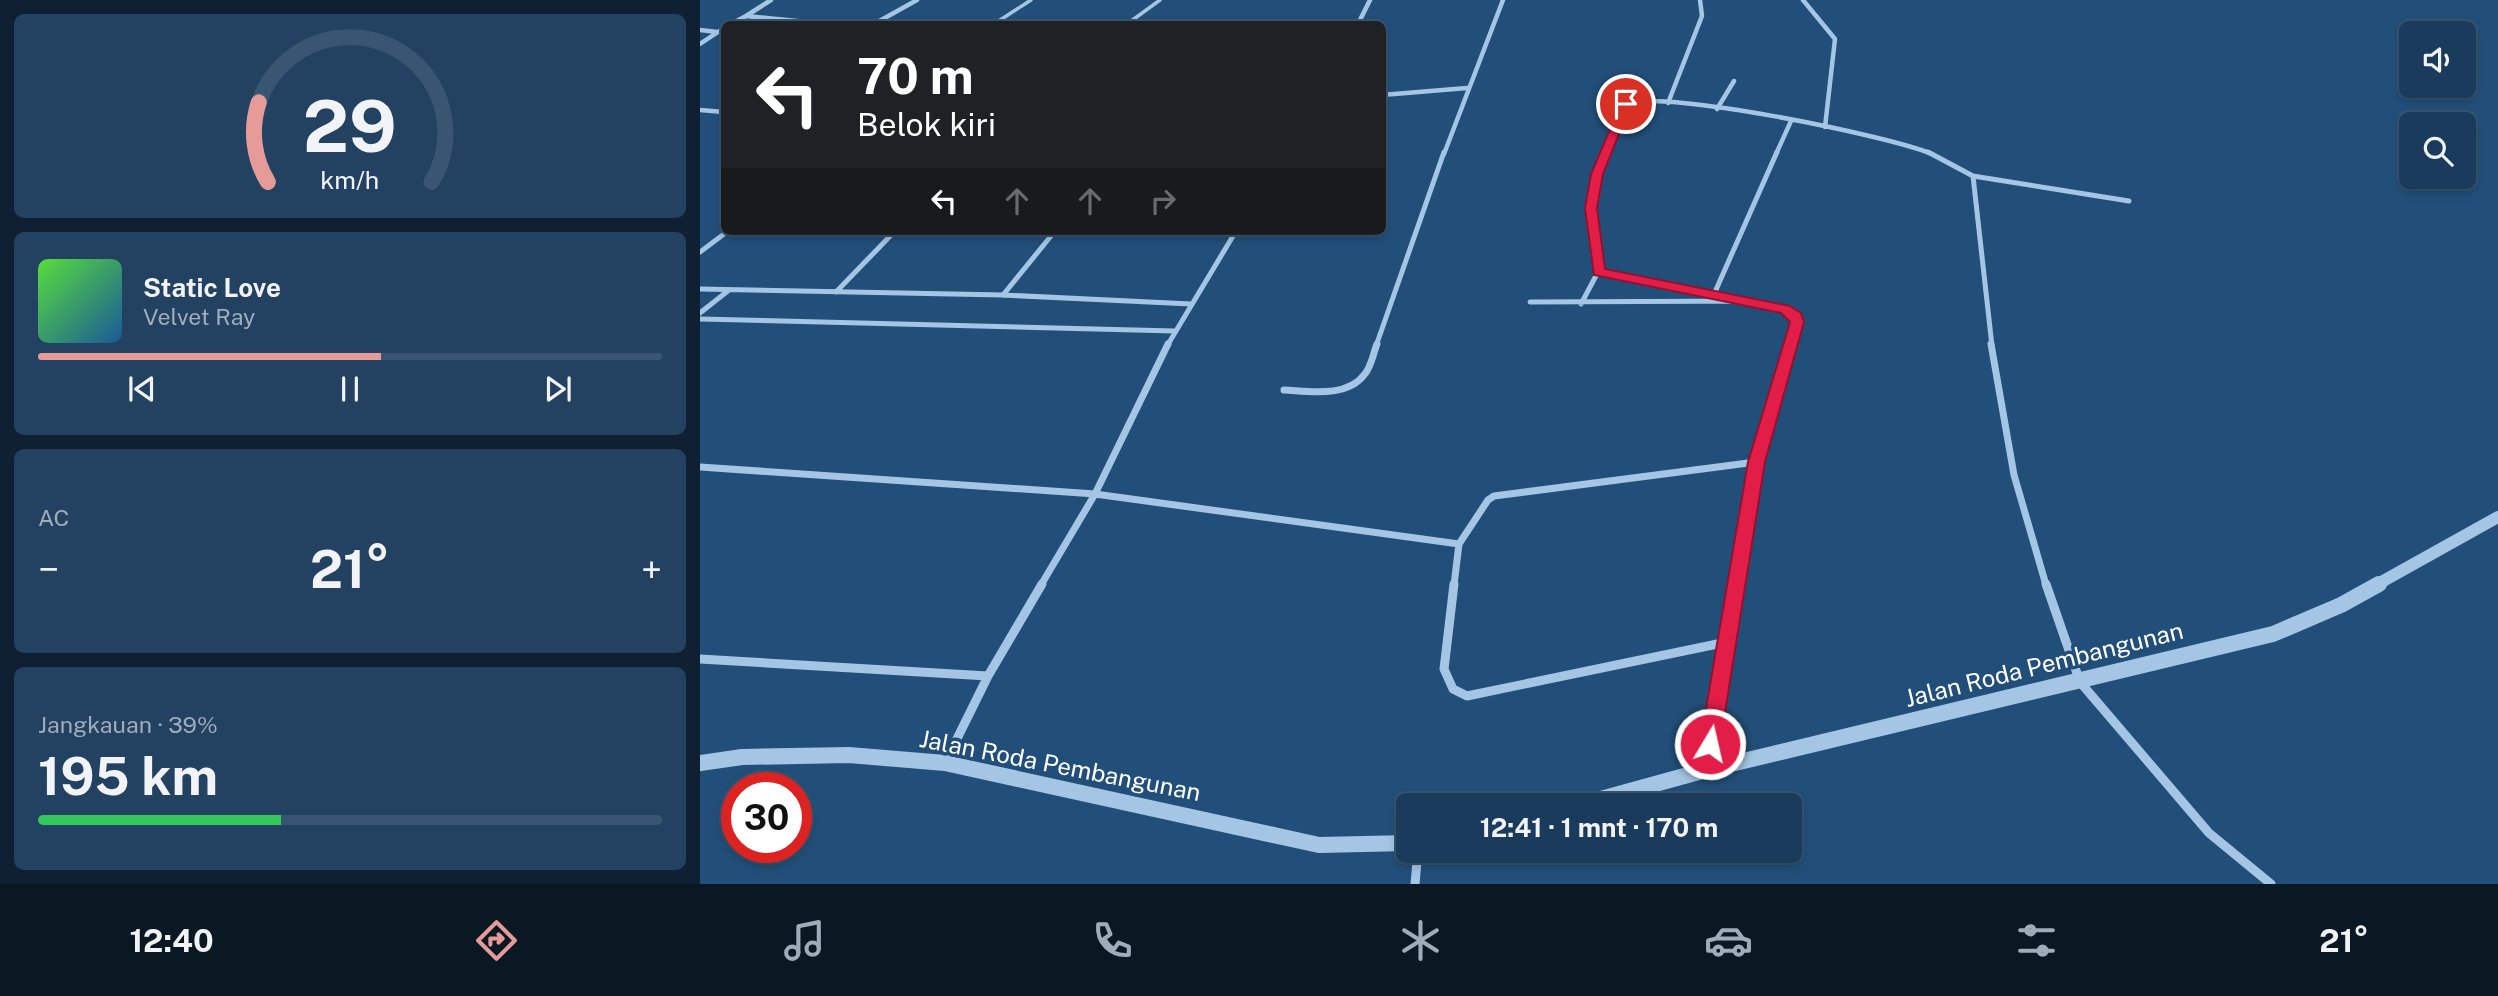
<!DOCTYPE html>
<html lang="id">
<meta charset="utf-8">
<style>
body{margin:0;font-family:"Public Sans",sans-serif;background:#234261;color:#f1f3f6;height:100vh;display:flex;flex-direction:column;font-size:26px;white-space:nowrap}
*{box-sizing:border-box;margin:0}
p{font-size:23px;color:#9fadbb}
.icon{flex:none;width:38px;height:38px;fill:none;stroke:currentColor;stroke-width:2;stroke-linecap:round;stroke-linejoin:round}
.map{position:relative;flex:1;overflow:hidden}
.panel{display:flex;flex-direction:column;gap:14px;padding:14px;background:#0e2032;width:700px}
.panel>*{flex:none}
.banner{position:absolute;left:21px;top:21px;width:665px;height:214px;border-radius:10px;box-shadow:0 4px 10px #0003,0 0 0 2px #385571;background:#202124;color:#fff;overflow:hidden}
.tools{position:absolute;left:1699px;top:21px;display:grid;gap:14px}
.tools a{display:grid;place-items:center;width:77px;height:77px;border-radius:10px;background:#1a3b5b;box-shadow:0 4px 10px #0003,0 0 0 2px #385571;font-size:35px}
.speed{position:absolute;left:21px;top:772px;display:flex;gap:14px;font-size:35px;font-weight:700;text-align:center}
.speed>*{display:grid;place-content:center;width:91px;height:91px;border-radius:50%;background:#1a3b5b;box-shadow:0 4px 10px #0003,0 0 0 2px #385571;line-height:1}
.speed .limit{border:10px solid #d22;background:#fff;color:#111}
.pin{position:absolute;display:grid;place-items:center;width:60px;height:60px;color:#fff;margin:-30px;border:4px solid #fff;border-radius:50%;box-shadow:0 2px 7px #0007}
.me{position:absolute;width:77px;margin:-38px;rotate:9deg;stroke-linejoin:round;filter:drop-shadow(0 0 5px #0008)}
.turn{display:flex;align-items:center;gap:24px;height:147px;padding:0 21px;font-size:32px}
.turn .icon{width:91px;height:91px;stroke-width:2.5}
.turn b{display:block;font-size:49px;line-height:60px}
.lanes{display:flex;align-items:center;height:66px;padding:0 21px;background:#0003;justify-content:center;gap:35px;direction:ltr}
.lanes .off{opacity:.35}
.big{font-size:52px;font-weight:700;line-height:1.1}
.panel .widget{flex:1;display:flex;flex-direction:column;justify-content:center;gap:10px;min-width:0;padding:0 24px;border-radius:10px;background:#234261}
.panel .dial{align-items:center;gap:0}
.dial svg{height:182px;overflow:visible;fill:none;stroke:#385571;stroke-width:7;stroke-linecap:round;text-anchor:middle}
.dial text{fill:#f1f3f6;stroke:none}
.song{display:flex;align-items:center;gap:21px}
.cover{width:84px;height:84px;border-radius:10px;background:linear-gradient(135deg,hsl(110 70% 55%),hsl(210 70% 35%))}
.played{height:7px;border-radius:4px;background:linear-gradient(90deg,#e69b98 55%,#385571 55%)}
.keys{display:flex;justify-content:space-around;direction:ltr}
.heat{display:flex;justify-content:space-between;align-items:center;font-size:38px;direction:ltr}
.charge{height:10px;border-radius:5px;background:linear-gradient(90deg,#34c759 39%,#385571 0)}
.trip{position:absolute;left:696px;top:793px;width:406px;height:70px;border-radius:10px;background:#1a3b5b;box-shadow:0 4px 10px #0003,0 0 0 2px #385571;font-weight:700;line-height:70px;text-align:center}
.tab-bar{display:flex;height:112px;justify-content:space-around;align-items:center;background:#0a1824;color:#9fadbb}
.tab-bar .icon{width:49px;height:49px}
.tab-bar .active{color:#e69b98}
.tab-bar b{font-size:32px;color:#f1f3f6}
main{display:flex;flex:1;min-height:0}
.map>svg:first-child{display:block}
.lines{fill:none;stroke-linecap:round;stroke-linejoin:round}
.service{stroke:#a4c6e4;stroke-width:3.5}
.minor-far3{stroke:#a4c6e4;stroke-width:4.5}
.minor-far2{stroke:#a4c6e4;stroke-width:5}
.minor-far1{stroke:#a4c6e4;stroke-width:7}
.minor{stroke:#a4c6e4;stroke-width:9}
.tertiary-far1{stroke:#a4c6e4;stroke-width:12}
.tertiary{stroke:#a4c6e4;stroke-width:16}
.route{fill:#e11d48;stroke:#92132f;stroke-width:2}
.labels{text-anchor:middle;stroke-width:7;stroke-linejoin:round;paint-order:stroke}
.near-street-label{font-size:24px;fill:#fff;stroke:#224f79}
</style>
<main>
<section class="panel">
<div class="widget dial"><svg viewBox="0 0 100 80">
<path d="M14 69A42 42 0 1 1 86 69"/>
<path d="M14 69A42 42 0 0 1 10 34" stroke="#e69b98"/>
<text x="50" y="56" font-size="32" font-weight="700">29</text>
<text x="50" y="72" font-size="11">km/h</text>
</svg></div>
<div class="widget">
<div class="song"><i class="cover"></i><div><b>Static Love</b><p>Velvet Ray</p></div></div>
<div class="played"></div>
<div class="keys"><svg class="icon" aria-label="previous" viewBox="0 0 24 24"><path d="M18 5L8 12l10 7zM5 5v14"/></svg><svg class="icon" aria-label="pause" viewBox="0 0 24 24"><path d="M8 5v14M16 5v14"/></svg><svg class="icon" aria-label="next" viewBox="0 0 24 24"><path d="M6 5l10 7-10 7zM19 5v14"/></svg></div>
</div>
<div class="widget"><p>AC</p>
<div class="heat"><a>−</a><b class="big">21°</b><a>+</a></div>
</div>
<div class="widget"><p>Jangkauan · 39%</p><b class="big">195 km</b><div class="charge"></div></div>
</section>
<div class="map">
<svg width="1798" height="884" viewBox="0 0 1798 884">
<rect width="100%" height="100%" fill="#224f79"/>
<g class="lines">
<path class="service" d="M294,24l37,-24
M427,24l33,-24"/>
<path class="minor-far3" d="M1103,0l32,39 -10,88
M46,16l25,-16
M31,24l15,-8 81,8
M174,24l43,-24
M658,24l12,-24
M0,30l17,2
M0,44l24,-16
M682,95l85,-7
M968,103l34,-87 -2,-16
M1017,109l17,-28
M0,110l24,2
M744,154l59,-154
M905,154l21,-50c36,-15 264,32 306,50
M1076,154l15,-33"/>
<path class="minor-far2" d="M1228,152l45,24 156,25
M1273,176l19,170
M0,252l28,-21
M898,272l117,22
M0,289l303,6 188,9
M136,292l59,-61
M303,295l52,-64
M1011,301l66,-149
M830,302l225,-1 28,7 13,8 -6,30
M881,304l17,-32 -7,-65 6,-33 9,-22
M0,313l29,-23
M0,319l474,12
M467,346l69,-115
M676,346l68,-194"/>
<path class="minor-far1" d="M1291,344l23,131 32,110
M584,390c24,1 63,8 80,-15 7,-7 9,-21 13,-31
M0,467l395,27 364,50
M341,585l54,-91 73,-150
M754,585l5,-41 29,-44 6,-4 262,-34
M1036,585l20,-123 35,-118"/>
<path class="minor" d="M754,584l-10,85 9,20 14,7 260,-54
M1346,584l34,98 129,151 62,51
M0,659l288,17
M245,763l43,-87 54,-92
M1006,769l30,-185
M715,884l3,-34"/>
<path class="tertiary-far1" d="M1676,585l122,-68"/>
<path class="tertiary" d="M0,763l42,-6 107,-2 96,8 374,82 90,-2
M879,805l127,-35 567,-136 68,-29 38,-21"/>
</g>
<path class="route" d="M922,101l9,3 -28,70 -6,34 8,61 185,37 11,7 3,9 -39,140 -45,282 -3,7 -7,3 -7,-3 -3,-7 48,-282 42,-140 -9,-9 -187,-38 -9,-67 6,-34z"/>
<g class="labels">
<g class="near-street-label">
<text transform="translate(1344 665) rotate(-14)" y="8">Jalan Roda Pembangunan</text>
<text transform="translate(360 766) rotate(11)" y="8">Jalan Roda Pembangunan</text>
</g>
</g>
</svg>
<div class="tools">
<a><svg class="icon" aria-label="sound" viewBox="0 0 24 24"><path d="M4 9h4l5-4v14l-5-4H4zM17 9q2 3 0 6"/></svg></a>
<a><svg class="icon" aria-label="search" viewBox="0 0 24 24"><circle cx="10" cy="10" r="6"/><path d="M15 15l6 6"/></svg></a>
</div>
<div class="speed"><div class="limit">30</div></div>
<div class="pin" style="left:926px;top:104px;background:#d93025"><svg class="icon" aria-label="arrive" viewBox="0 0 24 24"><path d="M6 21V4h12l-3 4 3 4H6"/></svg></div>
<svg class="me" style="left:1010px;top:744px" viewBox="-20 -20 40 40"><circle r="17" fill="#e11d48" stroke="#fff" stroke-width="3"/><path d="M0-11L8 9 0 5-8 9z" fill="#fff"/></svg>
<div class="trip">12:41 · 1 mnt · 170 m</div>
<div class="banner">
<div class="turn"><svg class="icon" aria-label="left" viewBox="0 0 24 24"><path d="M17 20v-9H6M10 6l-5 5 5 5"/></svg><div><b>70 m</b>Belok kiri</div></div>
<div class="lanes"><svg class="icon" aria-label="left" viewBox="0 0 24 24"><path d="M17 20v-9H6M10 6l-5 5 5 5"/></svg><svg class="icon off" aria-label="ahead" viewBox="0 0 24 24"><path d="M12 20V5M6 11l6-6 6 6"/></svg><svg class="icon off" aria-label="ahead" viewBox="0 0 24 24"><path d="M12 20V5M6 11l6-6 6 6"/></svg><svg class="icon off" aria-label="right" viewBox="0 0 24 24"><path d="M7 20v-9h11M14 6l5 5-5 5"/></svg></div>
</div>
</div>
</main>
<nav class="tab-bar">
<b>12:40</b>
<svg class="icon active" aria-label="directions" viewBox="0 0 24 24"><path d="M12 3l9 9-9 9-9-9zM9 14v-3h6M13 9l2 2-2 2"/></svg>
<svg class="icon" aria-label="music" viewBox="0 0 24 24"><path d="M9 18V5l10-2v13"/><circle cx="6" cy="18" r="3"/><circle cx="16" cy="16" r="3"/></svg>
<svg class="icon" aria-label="phone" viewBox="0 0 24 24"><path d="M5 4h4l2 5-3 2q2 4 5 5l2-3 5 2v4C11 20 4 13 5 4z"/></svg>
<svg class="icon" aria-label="climate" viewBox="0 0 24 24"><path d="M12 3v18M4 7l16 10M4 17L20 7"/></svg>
<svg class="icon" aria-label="car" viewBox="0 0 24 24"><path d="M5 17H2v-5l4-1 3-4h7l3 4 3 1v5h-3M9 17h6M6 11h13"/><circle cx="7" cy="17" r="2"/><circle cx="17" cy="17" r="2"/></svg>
<svg class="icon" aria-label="filters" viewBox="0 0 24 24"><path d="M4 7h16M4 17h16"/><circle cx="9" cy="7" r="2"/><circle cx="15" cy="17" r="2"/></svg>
<b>21°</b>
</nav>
